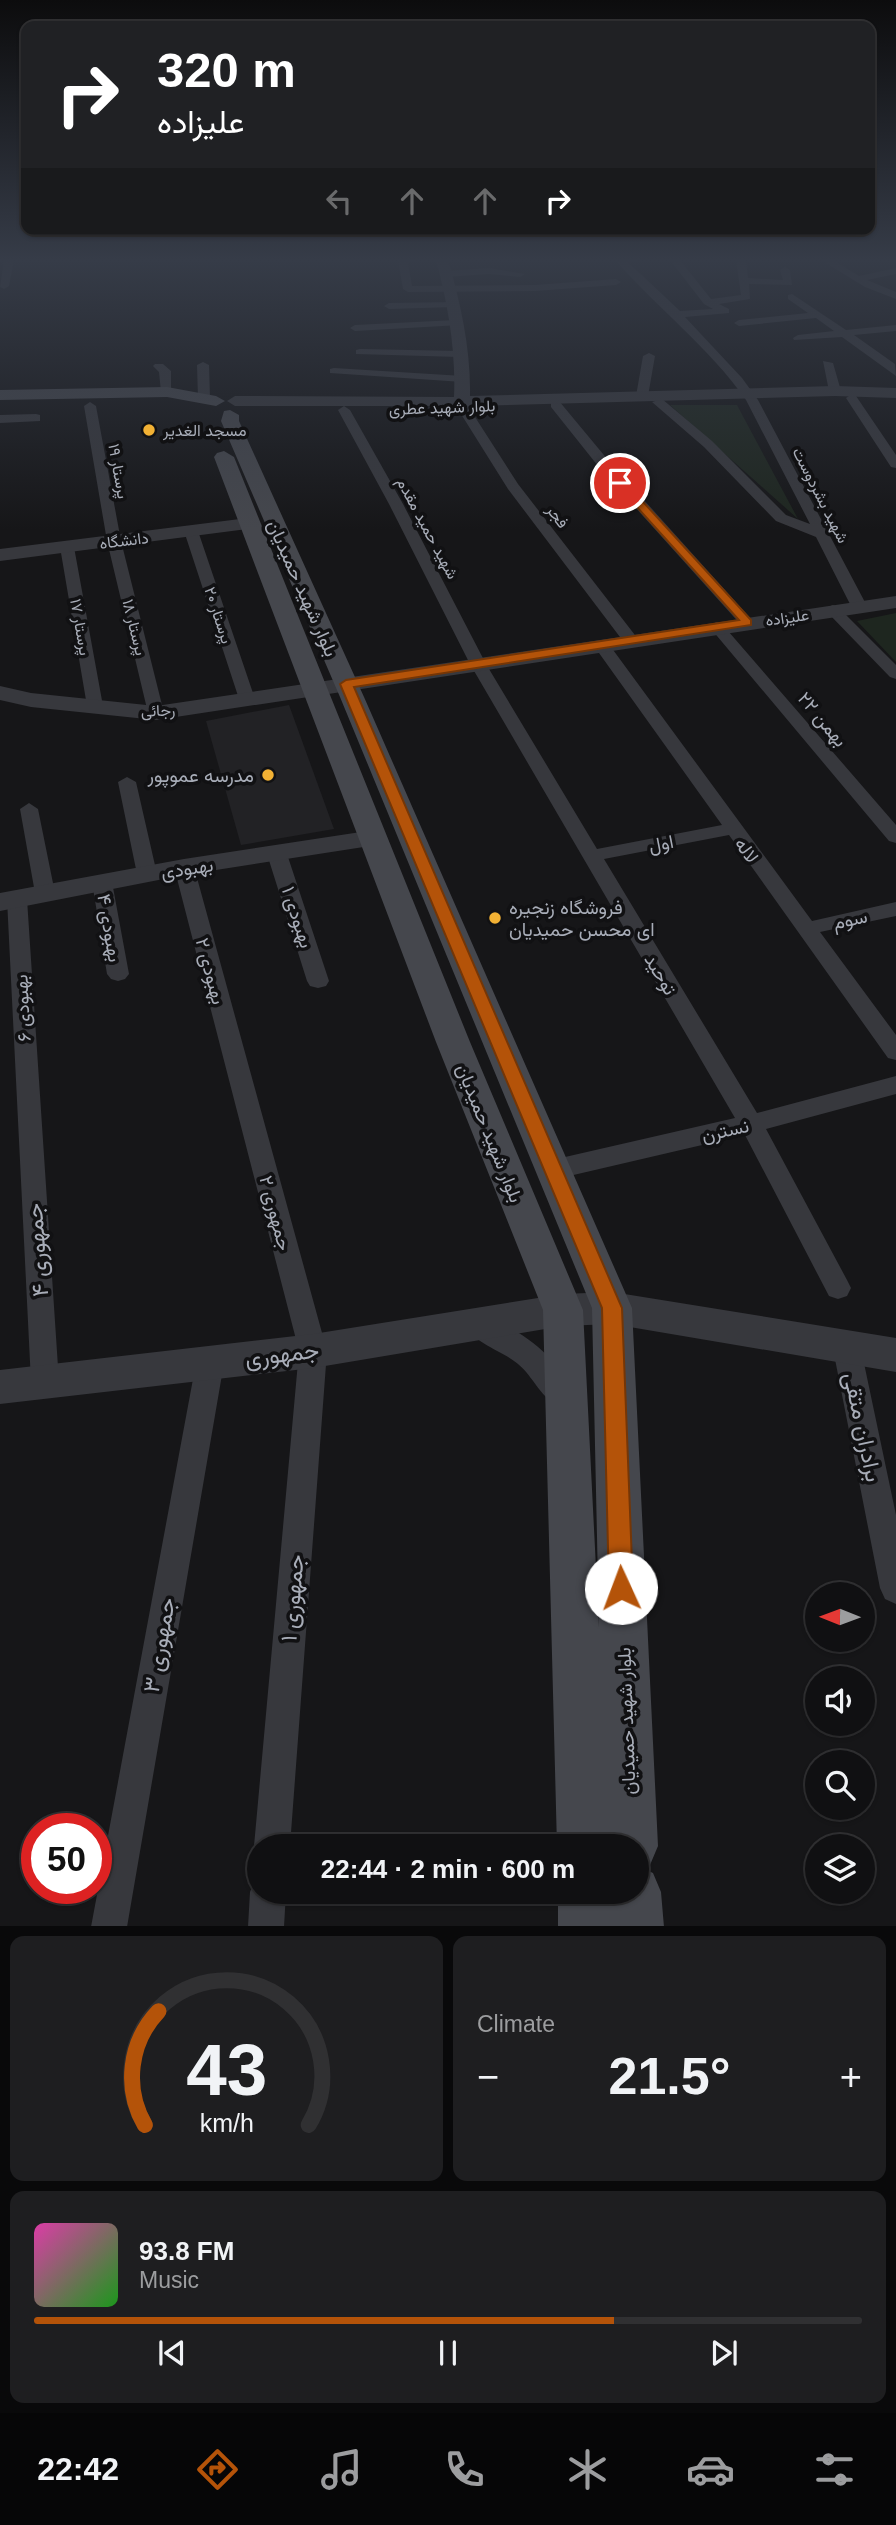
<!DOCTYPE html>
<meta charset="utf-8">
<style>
body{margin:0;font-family:Helvetica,Vazirmatn,sans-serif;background:#1e1e20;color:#f1f3f6;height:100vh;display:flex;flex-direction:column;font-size:26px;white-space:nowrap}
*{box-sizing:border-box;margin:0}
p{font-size:23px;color:#9c9d9f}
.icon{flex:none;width:38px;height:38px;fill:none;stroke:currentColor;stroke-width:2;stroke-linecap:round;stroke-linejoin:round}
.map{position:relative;height:1926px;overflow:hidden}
.side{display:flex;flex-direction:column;gap:10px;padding:10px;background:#09090a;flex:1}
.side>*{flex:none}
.guide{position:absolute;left:21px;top:21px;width:854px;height:214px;border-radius:14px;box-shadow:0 2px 5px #0004,0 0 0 2px #303032;background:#202124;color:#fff;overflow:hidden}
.needle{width:46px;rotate:271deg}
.tools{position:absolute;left:805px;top:1582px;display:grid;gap:14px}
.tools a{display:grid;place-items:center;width:70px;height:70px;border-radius:50%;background:#101012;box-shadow:0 2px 5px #0004,0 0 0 2px #303032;font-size:35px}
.speed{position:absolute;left:21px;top:1813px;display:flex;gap:14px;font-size:35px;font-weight:700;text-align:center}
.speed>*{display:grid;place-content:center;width:91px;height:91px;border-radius:50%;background:#101012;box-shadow:0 2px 5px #0004,0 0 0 2px #303032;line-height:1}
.speed .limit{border:10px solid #d22;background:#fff;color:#111}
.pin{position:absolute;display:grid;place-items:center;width:60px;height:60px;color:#fff;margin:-30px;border:4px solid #fff;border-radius:50%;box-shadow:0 2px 7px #0007}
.me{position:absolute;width:77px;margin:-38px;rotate:358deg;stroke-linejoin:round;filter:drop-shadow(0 0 5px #0008)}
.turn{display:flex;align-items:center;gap:24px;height:147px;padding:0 21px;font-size:32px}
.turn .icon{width:91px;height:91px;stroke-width:2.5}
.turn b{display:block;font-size:49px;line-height:60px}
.lanes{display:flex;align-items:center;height:66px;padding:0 21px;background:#0003;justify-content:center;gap:35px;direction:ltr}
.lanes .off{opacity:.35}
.big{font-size:52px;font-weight:700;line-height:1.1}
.side .widget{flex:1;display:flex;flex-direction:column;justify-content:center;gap:10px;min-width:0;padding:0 24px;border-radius:14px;background:#1e1e20}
.side .dial{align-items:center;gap:0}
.dial svg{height:182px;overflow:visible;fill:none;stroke:#303032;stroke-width:7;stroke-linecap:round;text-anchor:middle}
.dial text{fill:#f1f3f6;stroke:none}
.song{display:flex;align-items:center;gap:21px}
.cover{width:84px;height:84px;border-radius:10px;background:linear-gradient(135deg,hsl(320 70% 55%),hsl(120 70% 35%))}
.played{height:7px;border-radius:4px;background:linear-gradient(90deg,#b45309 70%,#303032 70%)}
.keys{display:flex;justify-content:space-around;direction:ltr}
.heat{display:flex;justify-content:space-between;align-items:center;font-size:38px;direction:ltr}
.side .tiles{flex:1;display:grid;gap:10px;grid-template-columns:1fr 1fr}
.widget:last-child{grid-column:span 2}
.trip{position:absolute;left:247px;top:1834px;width:402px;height:70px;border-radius:35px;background:#101012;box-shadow:0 2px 5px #0004,0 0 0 2px #303032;font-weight:700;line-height:70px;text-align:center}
.menu{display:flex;height:112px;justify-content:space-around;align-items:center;background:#060607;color:#9c9d9f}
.menu .icon{width:49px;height:49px}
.menu .active{color:#b45309}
.menu b{font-size:32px;color:#f1f3f6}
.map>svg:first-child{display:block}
.built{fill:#222225}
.green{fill:#1e261f}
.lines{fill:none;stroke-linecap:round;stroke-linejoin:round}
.minor{fill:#37383d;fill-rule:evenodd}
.tertiary{fill:#37383d;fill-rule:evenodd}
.secondary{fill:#45474d;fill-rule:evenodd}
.route{fill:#b45309;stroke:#753606;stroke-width:2}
.poi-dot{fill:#f2b134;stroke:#111113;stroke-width:2.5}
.labels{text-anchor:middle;stroke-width:7;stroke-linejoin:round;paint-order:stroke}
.far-street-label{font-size:16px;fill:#a8adb8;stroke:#111113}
.far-poi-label{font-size:16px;fill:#a8adb8;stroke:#111113;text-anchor:start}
.street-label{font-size:19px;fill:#a8adb8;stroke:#111113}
.poi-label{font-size:19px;fill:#a8adb8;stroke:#111113;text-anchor:end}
.near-street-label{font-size:23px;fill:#a8adb8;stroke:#111113}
</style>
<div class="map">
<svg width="896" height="1927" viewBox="0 0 896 1927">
<rect width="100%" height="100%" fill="#161618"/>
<path class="built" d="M289,705l45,124 -93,16 -35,-124z"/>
<path class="green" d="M670,405h67l61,114z
M896,613v49l-39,-41z"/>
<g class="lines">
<path class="minor" d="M4,260h10l-5,26 -5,3 -4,-2z
M398,260h16l-6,3 4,23 123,-1 81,-6 5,3 -5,3 -81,6 -127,1 -5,-3z
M638,260l-9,3 51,48 33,-2 -9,-5 -34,-44h10l31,39 30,-4 -5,-35h10l2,18 35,2 -3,-10 5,-3 5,3 2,15 -43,-1 1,15 -31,5 10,5v4l-44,4 57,61 16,22 109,206 -3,3h-10l-3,-3 -35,-69 -40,-16 -72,-74 -52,-45 10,-3 50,42 74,74 24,9 -64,-124c-37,-53 -88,-91 -130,-139z
M821,260h12l26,16 37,-8v6l-29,6 29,12v7l-31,-12z
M489,268l36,6 -5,3 -31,-3 -43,3 -5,-3 5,-3z
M792,294l54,36 50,-5v6l-42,4 41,29 1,12 -54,-39 -48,3 -1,-2 5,-3 36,-4 -18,-13 -77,8 -5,-3 5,-3 69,-7 -20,-14v-4z
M458,302l1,2 -5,3 -65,2 -5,-3 5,-3z
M456,320l4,1v4l-105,6 -5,-3 5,-3z
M360,349l100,2 6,3 -6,3 -104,-3v-4z
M649,353l6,3 -7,40 -6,4 -6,-4 7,-40z
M823,361l10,2 8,28 -2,2 -10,-2z
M203,362l6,3 1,33 -6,4 -6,-4 -1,-33z
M155,364h8l8,7v23l-10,-2 -2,-20 -6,-6z
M334,368l129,8 6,3 -6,3 -133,-9v-4z
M852,394l4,2 40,59v13l-5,-1 -45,-69z
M551,401h8l49,59 144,160 3,3 -3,3h-10l-144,-160 -47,-59z
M90,402l6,4 25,135 43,172 -8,5 -8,-5 -41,-172 -23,-135z
M458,403h8l52,81 120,155 2,3 -2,3h-12l-118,-156 -52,-83z
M344,406l6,4 53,94 83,160 111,185 125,-24 -128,-179 8,-5 6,2 204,278 84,-19v14l-76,16 76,103v25l-8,-2 -159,-223 -125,24 153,254 139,-37v18l-130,35 81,151 4,8 -4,8 -9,3 -9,-3 -84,-161 -193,45 -9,-3 -3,-7 3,-7 9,-3 183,-42 -265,-454 -81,-160 -51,-94z
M36,414l4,1v6l-40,2v-8z
M191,527l7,4 57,168 -2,4h-12l-2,-4 -55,-168z
M67,543l7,4 29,159 -8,5 -8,-5 -27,-159z
M833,605l5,2 58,58v14l-6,-2 -62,-64 -3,-3 3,-3z
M717,622l5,2 174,201v18l-7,-2 -177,-211 -3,-3 3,-3z
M127,777l9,5 21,92 -3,4h-14l-3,-4 -19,-92z
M29,803l9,6 17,84 -3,5h-14l-3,-5 -15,-84z
M277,848l7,2 3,4 42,127 -3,5 -8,2 -8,-2 -3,-5 -40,-127 3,-4z
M184,861l7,2 3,4 133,484 -37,495h-31v11l-5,-11 45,-495 -125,-484 3,-4z
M102,876l7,1 3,5 17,92 -4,5 -7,2 -7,-2 -4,-5 -15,-92 3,-5z
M17,892l7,2 3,5 32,483 -4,9 -10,4 -10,-4 -4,-9 -24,-483 3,-5z
M478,1313c41,15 78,41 96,81l-4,9 -10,4c-18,-7 -27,-31 -42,-43 -15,-13 -45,-21 -53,-39l3,-8z
M847,1337l10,3 4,9 35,166v89l-11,-5 -5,-11 -47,-239 4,-9z
M210,1350l10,4 4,9 -97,564h-36l105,-564 4,-9z
M259,1878v14h27l-2,35h-36l2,-35 5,-13z"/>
<path class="tertiary" d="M436,260h12c13,44 23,91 22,136l365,-10 61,2v10l-61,-2 -365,10 -8,5 -8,-5h-219l-8,-5 8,-5 219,1c2,-46 -6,-93 -18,-137z
M248,518l9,6 -2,4 -255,33v-12z
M896,596v12l-740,112 -125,-13 -31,-7v-14l31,7 125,13z
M374,830l9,2 4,6 -4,6 -199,31 -184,36v-18l184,-34z
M612,1292l284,46v34l-284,-48 -49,2 -250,42 -313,36v-34l313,-36 250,-40z"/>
<path class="secondary" d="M167,387l49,9 9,5 -9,5 -49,-9 -167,3v-10z
M230,410l9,5v6l125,276 268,611 26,538 -8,19 -8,3 11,5 8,19 3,35h-106v-35h79v-46h-80l-14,-536 -107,-268 -222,-585 3,-4 7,-2 10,6 236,585 113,268 16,318 -7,-320 -252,-611 -119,-276 3,-10z"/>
</g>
<linearGradient id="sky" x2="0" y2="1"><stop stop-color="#0c0c0d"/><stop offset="0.49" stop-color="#363c48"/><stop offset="1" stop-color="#363c48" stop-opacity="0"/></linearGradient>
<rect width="896" height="530" fill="url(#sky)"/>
<path class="route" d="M617,481h7l127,139v5l-397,62 268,621 11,280 -4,8 -8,4 -8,-4 -4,-8 -7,-280 -262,-624 6,-4 393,-60 -122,-135z"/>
<g class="poi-dot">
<circle cx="149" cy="430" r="7"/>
<circle cx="268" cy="775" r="7"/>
<circle cx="495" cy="918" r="7"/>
</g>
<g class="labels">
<g class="far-street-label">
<text transform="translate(442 407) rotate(-2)" y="6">بلوار شهید عطری</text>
<text transform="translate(119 471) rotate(80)" y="6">پرستار ۱۹</text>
<text transform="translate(821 495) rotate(63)" y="6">شهید بشردوست</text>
<text transform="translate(558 516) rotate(53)" y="6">فجر</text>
<text transform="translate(428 528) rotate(62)" y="6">شهید حمید مقدم</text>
<text transform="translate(124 540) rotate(-7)" y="6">دانشگاه</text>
<text transform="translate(219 615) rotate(72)" y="6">پرستار ۲۰</text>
<text transform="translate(787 617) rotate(-8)" y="6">علیزاده</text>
<text transform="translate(81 627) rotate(80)" y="6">پرستار ۱۷</text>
<text transform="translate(135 627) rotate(76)" y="6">پرستار ۱۸</text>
<text transform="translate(158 710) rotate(-2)" y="6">رجائی</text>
</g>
<g class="far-poi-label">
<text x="163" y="436">مسجد الغدیر</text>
</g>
<g class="street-label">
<text transform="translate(303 588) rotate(66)" y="7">بلوار شهید حمیدیان</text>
<text transform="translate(823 719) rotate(50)" y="7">۲۲ بهمن</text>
<text transform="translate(661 843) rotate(-11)" y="7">اول</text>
<text transform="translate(747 850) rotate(54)" y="7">لاله</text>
<text transform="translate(187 868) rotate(-9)" y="7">بهبودی</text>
<text transform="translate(298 917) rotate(72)" y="7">بهبودی ۱</text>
<text transform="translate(850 919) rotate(-12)" y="7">سوم</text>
<text transform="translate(110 928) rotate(80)" y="7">بهبودی ۴</text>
<text transform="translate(211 971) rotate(75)" y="7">بهبودی ۲</text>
<text transform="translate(661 974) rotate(59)" y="7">توحید</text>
<text transform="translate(22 1008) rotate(-93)" y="7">بهبودی ۶</text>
<text transform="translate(725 1130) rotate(-13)" y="7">نسترن</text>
<text transform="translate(490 1133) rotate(68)" y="7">بلوار شهید حمیدیان</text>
<text transform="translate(276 1213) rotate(75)" y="7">جمهوری ۲</text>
<text transform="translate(626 1721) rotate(-92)" y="7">بلوار شهید حمیدیان</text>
</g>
<g class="poi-label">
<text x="254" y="782">مدرسه عموپور</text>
<text x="509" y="914" text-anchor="start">فروشگاه زنجیره<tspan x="509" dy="22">ای محسن حمیدیان</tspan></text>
</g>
<g class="near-street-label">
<text transform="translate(37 1250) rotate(-94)" y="8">جمهوری ۴</text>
<text transform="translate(282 1354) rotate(-7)" y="8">جمهوری</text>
<text transform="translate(863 1427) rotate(78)" y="8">برادران متقی</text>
<text transform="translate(292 1598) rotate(-85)" y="8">جمهوری ۱</text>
<text transform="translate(159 1645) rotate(-80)" y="8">جمهوری ۳</text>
</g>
</g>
</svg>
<div class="tools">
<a><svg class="needle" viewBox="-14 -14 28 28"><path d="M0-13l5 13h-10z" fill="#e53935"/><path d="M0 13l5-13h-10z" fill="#9c9d9f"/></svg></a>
<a><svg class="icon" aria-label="sound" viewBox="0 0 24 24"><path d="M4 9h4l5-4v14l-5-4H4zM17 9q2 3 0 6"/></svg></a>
<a><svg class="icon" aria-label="search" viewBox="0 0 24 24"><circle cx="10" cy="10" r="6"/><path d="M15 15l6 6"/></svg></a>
<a><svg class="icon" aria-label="layers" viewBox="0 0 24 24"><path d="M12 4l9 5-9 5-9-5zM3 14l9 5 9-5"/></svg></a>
</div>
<div class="speed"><div class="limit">50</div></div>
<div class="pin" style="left:620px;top:483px;background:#d93025"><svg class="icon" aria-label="arrive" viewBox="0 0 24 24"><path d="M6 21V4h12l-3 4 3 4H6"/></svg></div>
<svg class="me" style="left:621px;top:1588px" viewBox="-20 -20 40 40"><circle r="19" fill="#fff"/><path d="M0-13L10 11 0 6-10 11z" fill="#b45309"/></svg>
<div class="trip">22:44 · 2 min · 600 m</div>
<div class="guide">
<div class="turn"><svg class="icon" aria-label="right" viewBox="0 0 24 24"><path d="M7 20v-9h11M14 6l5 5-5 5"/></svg><div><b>320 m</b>علیزاده</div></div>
<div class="lanes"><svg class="icon off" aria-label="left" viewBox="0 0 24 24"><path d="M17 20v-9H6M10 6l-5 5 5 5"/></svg><svg class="icon off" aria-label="ahead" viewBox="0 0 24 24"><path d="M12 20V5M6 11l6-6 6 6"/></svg><svg class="icon off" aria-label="ahead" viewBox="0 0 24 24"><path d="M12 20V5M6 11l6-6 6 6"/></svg><svg class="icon" aria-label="right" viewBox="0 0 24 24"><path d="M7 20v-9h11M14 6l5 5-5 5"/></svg></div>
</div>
</div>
<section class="side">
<div class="tiles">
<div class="widget dial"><svg viewBox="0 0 100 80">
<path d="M14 69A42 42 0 1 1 86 69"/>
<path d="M14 69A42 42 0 0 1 20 19" stroke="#b45309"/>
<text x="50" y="56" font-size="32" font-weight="700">43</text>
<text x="50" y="72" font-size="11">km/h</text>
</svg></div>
<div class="widget"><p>Climate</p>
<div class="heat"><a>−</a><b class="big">21.5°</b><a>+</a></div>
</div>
<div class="widget">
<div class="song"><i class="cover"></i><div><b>93.8 FM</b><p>Music</p></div></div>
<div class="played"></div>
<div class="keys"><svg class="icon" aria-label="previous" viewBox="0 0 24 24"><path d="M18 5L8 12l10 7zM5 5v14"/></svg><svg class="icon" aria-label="pause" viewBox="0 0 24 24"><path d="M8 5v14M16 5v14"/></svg><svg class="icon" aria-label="next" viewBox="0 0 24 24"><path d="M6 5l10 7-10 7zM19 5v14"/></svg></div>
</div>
</div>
</section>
<nav class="menu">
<b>22:42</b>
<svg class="icon active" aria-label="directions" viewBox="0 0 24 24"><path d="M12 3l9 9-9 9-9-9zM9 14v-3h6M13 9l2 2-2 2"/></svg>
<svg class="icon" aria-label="music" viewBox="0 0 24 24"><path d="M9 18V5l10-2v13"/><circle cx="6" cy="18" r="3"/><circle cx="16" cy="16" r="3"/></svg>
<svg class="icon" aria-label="phone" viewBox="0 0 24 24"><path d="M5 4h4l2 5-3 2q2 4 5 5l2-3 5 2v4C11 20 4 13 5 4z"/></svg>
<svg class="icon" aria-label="climate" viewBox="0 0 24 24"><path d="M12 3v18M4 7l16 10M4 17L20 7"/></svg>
<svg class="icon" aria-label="car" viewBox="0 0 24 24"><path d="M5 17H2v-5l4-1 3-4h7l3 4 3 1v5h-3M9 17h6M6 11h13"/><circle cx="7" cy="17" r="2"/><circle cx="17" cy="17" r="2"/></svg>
<svg class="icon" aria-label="filters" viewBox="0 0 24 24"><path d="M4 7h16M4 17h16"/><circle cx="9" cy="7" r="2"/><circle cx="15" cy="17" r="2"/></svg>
</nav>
